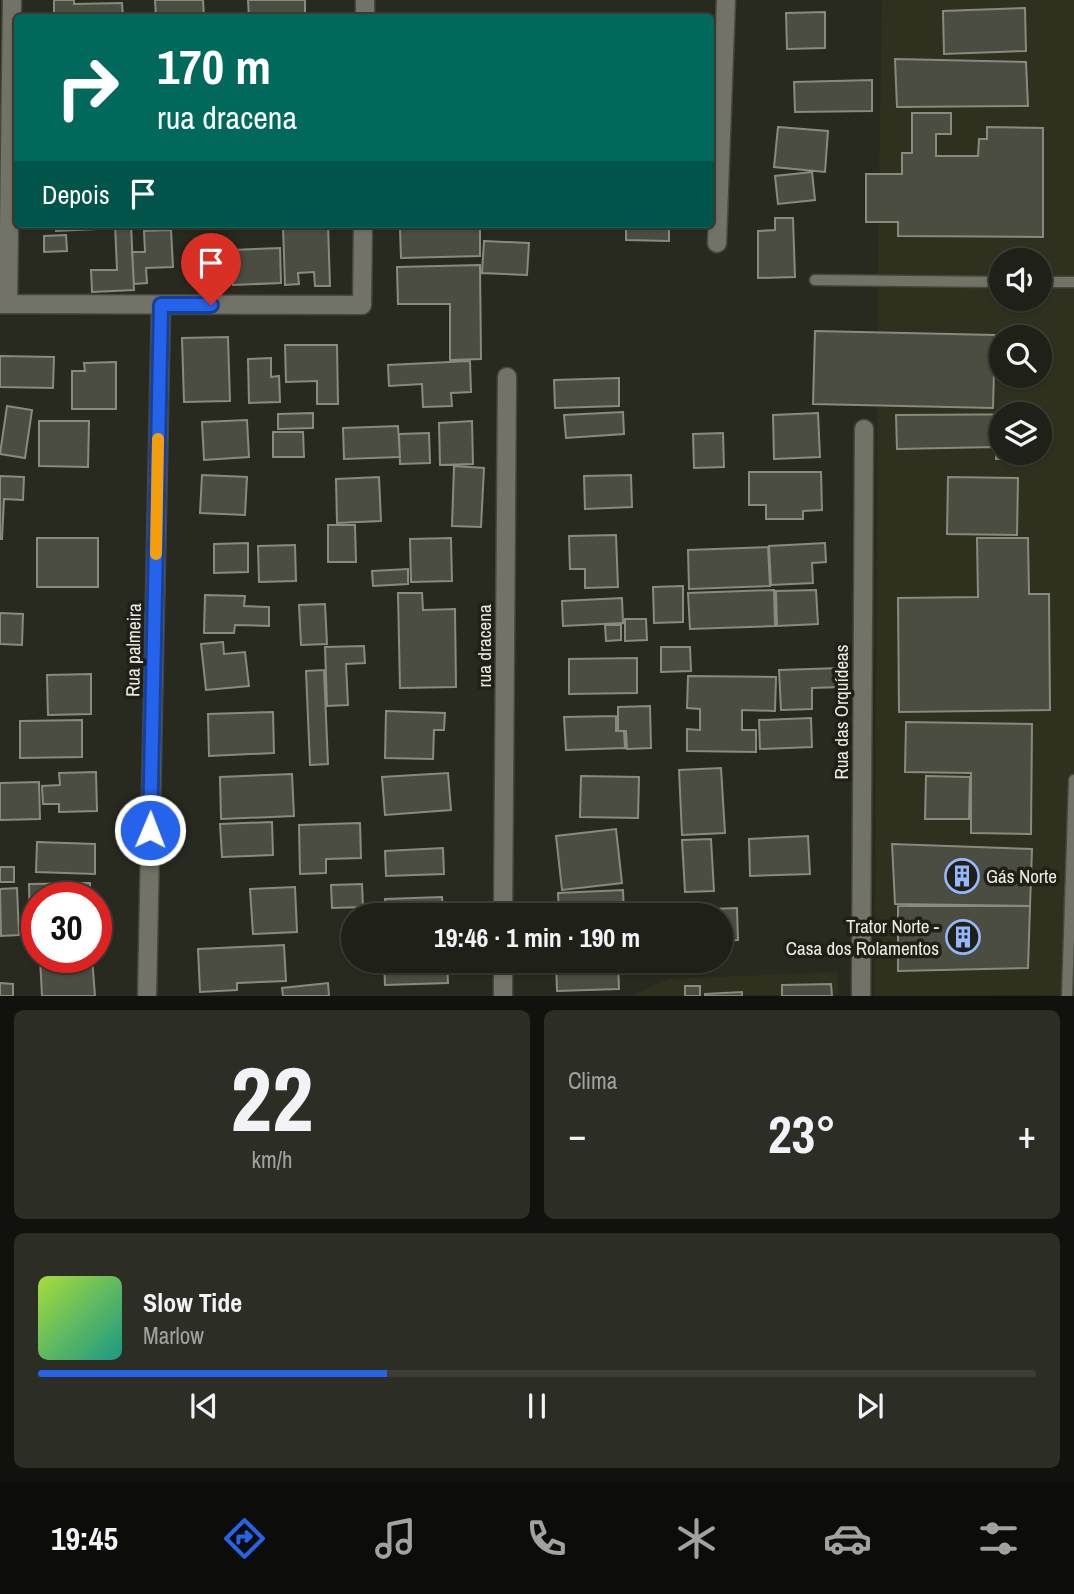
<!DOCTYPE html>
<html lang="pt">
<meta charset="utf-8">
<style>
body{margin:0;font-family:"Archivo Narrow",sans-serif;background:#2c2d24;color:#f1f3f6;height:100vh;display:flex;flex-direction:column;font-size:26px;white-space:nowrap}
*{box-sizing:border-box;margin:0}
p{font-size:23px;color:#a1a3a1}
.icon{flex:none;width:38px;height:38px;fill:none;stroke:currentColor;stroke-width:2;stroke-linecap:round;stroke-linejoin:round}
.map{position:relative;height:996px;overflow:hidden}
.panel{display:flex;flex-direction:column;gap:14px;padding:14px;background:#11120d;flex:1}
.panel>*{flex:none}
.guide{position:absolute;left:14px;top:14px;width:700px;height:214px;border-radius:7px;box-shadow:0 2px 5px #0004,0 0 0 2px #3c3e36;background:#00695c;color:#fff;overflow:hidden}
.fabs{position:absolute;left:989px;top:248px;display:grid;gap:14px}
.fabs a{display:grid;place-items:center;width:63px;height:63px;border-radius:50%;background:#1f2017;box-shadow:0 2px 5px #0004,0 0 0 2px #3c3e36;font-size:35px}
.speed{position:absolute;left:21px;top:882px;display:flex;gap:14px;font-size:35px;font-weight:700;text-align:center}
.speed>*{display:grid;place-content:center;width:91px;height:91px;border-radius:50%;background:#1f2017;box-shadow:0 2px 5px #0004,0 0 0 2px #3c3e36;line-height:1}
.speed .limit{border:10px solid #d22;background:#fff;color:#111}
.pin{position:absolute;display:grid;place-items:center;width:60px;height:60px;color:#fff;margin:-72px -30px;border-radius:50% 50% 50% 0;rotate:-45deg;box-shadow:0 0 7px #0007}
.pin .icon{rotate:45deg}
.me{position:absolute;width:77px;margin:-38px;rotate:1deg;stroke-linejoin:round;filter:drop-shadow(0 0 5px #0008)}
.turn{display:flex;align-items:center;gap:24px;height:147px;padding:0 28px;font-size:32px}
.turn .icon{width:91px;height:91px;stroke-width:2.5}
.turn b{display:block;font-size:49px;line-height:60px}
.then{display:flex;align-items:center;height:66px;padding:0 28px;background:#0003;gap:14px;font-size:26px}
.big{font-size:52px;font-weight:800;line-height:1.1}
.panel .tile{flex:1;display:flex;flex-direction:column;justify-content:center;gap:10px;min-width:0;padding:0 24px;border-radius:10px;background:#2c2d24}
.panel .dial{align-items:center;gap:0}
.dial b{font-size:91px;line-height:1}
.song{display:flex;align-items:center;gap:21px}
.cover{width:84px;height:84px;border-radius:10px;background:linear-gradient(135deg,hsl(80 70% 55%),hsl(170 70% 35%))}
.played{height:7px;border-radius:4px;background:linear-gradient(90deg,#2563eb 35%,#3c3e36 35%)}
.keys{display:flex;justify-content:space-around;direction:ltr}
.heat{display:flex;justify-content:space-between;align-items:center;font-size:38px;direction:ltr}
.panel .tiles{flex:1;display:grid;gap:14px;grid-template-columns:1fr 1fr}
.tile:last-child{grid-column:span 2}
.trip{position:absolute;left:341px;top:903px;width:392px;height:70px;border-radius:35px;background:#1f2017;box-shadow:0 2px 5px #0004,0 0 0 2px #3c3e36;font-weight:800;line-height:70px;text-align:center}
.tabs{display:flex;height:112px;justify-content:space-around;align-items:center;background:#0c0d09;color:#a1a3a1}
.tabs .icon{width:49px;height:49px}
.tabs .current{color:#2563eb}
.tabs b{font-size:32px;color:#f1f3f6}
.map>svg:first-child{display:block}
.built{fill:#2f301e;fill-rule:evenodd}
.building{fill:#4c4d41;stroke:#898a7d;stroke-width:2}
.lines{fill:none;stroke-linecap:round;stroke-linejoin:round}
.service-casing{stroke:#46473e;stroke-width:13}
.minor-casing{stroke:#46473e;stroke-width:21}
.service{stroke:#727366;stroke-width:10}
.minor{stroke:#727366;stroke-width:18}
.route-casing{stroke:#184099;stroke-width:18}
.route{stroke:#2563eb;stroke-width:12}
.slow{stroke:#f59e0b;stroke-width:12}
.labels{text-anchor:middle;stroke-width:7;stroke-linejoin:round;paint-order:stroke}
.street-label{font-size:19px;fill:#ecece5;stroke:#202016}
.poi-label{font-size:19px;fill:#ecece5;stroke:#202016;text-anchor:start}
</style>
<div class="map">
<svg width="1074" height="996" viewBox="0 0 1074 996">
<rect width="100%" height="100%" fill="#292a1f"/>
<path class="built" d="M882,0h192v995l-199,1 3,-754zM1001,261h39v38h-39zM1001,338h39v38h-39zM1001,415h39v38h-39z
M837,972l2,23 -207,1 36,-17z"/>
<path class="building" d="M54,0h20v4l48,-1 1,15h-69z
M155,0h48l1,18h-48z
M248,0h57v18h-56z
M1025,8l1,43 -82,3 -1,-43z
M825,12v36l-38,1 -1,-36z
M895,59l131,3 2,44 -131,1z
M872,80v31l-77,1 -1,-30z
M912,113h39v21h-15v22h42l1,-17h8v-12l56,1v109l-145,-1v-14h-32v-48h36v-21h10z
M778,127l50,4 -3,41 -51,-5z
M812,172l3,28 -37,4 -3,-28z
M775,218h18l2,59 -37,1v-47l17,-1z
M56,224h41v5l-41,2z
M115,224h16l3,66 -42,2 -1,-22h26z
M626,224h43v17l-43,-1z
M328,225l2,61h-15l-1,-14 -16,1 1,11 -14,1 -2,-58z
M480,227v29l-79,2 -1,-29z
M171,230l2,37 -27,1 1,15 -13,1 -2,-32h13l-1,-21z
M66,235l1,16 -23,1v-16z
M484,241l45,2 -2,32 -45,-2z
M206,243l25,2 -2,35 -26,-2z
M280,248l1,35 -48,2 -2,-35z
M480,265l1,94 -31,1v-56h-52l-1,-37z
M815,331l180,4 -2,73 -180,-4z
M228,337l2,64 -46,1 -2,-64z
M285,345h52l1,59h-21v-23l-31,1z
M0,356l54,1 -1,31 -53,-1z
M271,358v19l8,-1 1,26 -31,1 -1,-44z
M470,361l1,31 -20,1 1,13 -29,1 -1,-23 -33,2 -1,-21z
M116,362v47h-44v-38h13l-1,-8z
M619,378v28l-64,2 -1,-28z
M7,406l25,4 -7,48 -25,-4z
M623,412l1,22 -58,4 -2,-23z
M313,413v15l-35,1v-15z
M818,413l2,44 -46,2 -1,-44z
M1036,414l-35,1v38h35v5l-40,1v-12l-99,2 -1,-34z
M247,420l2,37 -45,3 -2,-38z
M39,421h50l-1,46 -49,-1z
M472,421l1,43 -33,1 -1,-42z
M398,426l2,31 -56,2 -1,-31z
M273,432h30l1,25h-31z
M429,433l1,30 -30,1 -1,-30z
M723,433l1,34 -30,1 -1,-34z
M454,466l30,2 -3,59 -29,-1z
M749,472h72l1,38 -19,1v8h-37v-14h-17z
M202,475l45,2 -2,38 -45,-2z
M631,475l1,32 -47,2 -1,-33z
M0,476l24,1 -1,23 -19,-1 -2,40h-2z
M379,477l2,44 -44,2 -1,-44z
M948,477l70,1 -1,57 -70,-1z
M328,525h27l1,37h-28z
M616,535l2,52 -33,1v-19h-15l-1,-33z
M37,538h61v49h-61z
M451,538l1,43 -41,1 -1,-43z
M977,538h51l1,56h20l1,116 -151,2 -1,-114 80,-1z
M248,543v29l-34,1v-29z
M825,543l1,19 -14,1 1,20 -42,2 -2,-39z
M295,545l1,36 -37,1 -1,-36z
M768,547l2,39 -81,3 -1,-39z
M408,569v15l-35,2 -1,-15z
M683,586v36l-29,1 -1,-36z
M774,590l1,36 -85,3 -2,-36z
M816,590l2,34 -41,2 -1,-35z
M398,593h24l1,17 32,-1 1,78 -56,1z
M205,595l40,1 -1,10 25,1v19l-34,-1 -1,8h-30z
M622,598l1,25 -60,3 -1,-25z
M325,604l2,40 -26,1 -2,-40z
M0,613l23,1 -1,31 -22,-1z
M625,619h21l1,21 -22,1z
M605,625h16v15l-15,1z
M223,642l1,12 21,-2 4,34 -43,4 -5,-46z
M364,646l1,17 -19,1 2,41 -21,1 -2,-59z
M661,647h29l1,24 -30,1z
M637,658v35l-68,1v-35z
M840,668l1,19 -29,1v21l-31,1 -2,-40z
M324,670l4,94 -18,1 -4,-94z
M91,674v40l-43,1 -1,-40z
M688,676l88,1 -1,34 -33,-1v20h14v22l-69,-1v-22l13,1v-21l-13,-1z
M650,706l1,42 -24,1 -1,-18h-8v-24z
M386,711l59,2 -1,17h-10l-1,29 -48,-1z
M273,712l1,41 -65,3 -1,-42z
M616,716v15h8l1,17 -59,2 -2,-33z
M811,718l1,29 -52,2 -1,-29z
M82,720v37l-62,1v-37z
M906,722l126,2 -1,110 -60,-1v-60l-66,-1z
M721,768l4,65 -43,2 -3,-65z
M96,772l1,39 -38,1v-8h-16l-1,-18 18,-1 -1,-12z
M448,773l3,37 -66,5 -3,-38z
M292,774l2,42 -73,3 -1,-42z
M581,776l58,1 -1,41 -58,-1z
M926,776l44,1 -1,42h-44z
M39,782l1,37 -40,1v-37z
M272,822l1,33 -51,2 -2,-33z
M360,823l1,35 -35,1v14l-26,1 -1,-49z
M616,829l6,54 -60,7 -6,-54z
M808,836l2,38 -60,2 -1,-37z
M711,839l3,52 -29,1 -3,-52z
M37,842l58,2v30l-59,-2z
M892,844l140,5 -2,57 -135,-2z
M443,848l1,26 -58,2 -1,-25z
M0,867h14v15h-14z
M90,883v15h-53v33h-7l-1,-47z
M362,884l1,23 -31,1 -1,-23z
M295,887l2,45 -44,2 -3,-45z
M17,888l2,47 -18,1 -1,-47z
M623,890l1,25h-65l-1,-22z
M442,897l1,18h-57l-1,-16z
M898,906h132l-2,62 -130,3z
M737,908l1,32 -17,1v-26h-37v-5z
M284,945l2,36 -49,2v7l-37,2 -2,-43z
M92,957l3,39h-53l-2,-38z
M384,961h63l1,22 -63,2z
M556,961h62l1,28 -62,2z
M0,983l13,1v12h-13z
M328,983l1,13h-46l-1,-8z
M831,984l1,12h-50v-11z
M685,986h15v10h-15z
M742,992v4h-37v-2z"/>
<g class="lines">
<g class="service-casing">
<path id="service" d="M815,280l186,2
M1040,282h34
M1067,996l7,-216"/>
</g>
<g class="minor-casing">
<path id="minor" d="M365,18v-18
M717,243l9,-243
M0,304l362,1 1,-81
M8,304l4,-304
M503,915l4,-538
M147,996l14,-691
M503,996v-35
M861,996l3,-567"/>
</g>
<use href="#service" class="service"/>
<use href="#minor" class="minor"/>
</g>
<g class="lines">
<g class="route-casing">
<path id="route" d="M150,830l11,-525h50"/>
</g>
<use href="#route" class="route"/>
<path class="slow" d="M156,554l2,-115"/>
</g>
<defs>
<g id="building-ring" transform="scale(1.75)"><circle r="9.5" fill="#202016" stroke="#94b7fd" stroke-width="1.5"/><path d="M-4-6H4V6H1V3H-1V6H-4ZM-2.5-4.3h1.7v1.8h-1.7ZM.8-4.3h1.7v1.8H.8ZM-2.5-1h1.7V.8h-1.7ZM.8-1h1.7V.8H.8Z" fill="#94b7fd"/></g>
</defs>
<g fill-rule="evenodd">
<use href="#building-ring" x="962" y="876"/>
<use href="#building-ring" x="963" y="937"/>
</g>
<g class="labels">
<g class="street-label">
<text transform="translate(484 646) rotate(-90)" y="7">rua dracena</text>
<text transform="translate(133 650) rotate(-89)" y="7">Rua palmeira</text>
<text transform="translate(841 712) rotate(-90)" y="7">Rua das Orquídeas</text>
</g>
<g class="poi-label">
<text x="986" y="883">Gás Norte</text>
<text x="939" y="933" text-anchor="end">Trator Norte -<tspan x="939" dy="22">Casa dos Rolamentos</tspan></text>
</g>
</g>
</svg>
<div class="fabs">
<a><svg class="icon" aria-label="sound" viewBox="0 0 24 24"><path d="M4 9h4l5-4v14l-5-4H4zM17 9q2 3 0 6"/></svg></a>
<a><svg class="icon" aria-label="search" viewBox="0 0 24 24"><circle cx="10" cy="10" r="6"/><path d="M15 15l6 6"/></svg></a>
<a><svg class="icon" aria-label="layers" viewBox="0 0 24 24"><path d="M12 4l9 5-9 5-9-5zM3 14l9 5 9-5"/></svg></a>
</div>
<div class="speed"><div class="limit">30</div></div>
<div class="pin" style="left:211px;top:305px;background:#d93025"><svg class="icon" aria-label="arrive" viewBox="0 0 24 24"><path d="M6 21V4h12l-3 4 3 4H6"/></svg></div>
<svg class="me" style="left:150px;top:830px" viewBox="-20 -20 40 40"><circle r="17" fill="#2563eb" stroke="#fff" stroke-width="3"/><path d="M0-11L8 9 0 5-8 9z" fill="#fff"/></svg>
<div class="trip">19:46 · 1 min · 190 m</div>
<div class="guide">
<div class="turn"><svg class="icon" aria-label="right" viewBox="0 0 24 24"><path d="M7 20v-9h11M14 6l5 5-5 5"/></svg><div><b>170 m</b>rua dracena</div></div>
<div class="then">Depois<svg class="icon" aria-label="arrive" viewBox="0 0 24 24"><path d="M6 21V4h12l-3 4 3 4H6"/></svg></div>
</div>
</div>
<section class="panel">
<div class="tiles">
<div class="tile dial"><b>22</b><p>km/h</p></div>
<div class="tile"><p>Clima</p>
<div class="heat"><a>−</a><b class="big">23°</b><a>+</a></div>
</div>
<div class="tile">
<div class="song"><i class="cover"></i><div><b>Slow Tide</b><p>Marlow</p></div></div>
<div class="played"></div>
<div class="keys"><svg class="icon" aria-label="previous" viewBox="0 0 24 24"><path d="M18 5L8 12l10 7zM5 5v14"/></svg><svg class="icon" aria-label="pause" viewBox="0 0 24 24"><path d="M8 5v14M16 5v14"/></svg><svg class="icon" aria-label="next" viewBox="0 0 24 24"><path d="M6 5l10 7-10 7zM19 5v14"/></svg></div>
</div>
</div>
</section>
<nav class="tabs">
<b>19:45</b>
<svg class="icon current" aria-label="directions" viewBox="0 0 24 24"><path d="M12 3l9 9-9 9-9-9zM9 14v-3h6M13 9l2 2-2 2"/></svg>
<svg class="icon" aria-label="music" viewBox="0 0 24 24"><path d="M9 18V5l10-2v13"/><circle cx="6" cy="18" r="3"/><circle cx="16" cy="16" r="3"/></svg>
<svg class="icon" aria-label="phone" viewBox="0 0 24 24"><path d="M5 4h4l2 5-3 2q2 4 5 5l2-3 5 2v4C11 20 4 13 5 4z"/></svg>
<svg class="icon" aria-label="climate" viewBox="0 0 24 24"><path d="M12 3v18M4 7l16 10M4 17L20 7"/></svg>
<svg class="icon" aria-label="car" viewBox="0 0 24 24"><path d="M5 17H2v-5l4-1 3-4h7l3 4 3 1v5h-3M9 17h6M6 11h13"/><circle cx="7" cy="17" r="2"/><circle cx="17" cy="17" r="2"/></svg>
<svg class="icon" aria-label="filters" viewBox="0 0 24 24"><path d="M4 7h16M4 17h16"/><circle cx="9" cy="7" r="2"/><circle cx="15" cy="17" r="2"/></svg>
</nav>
